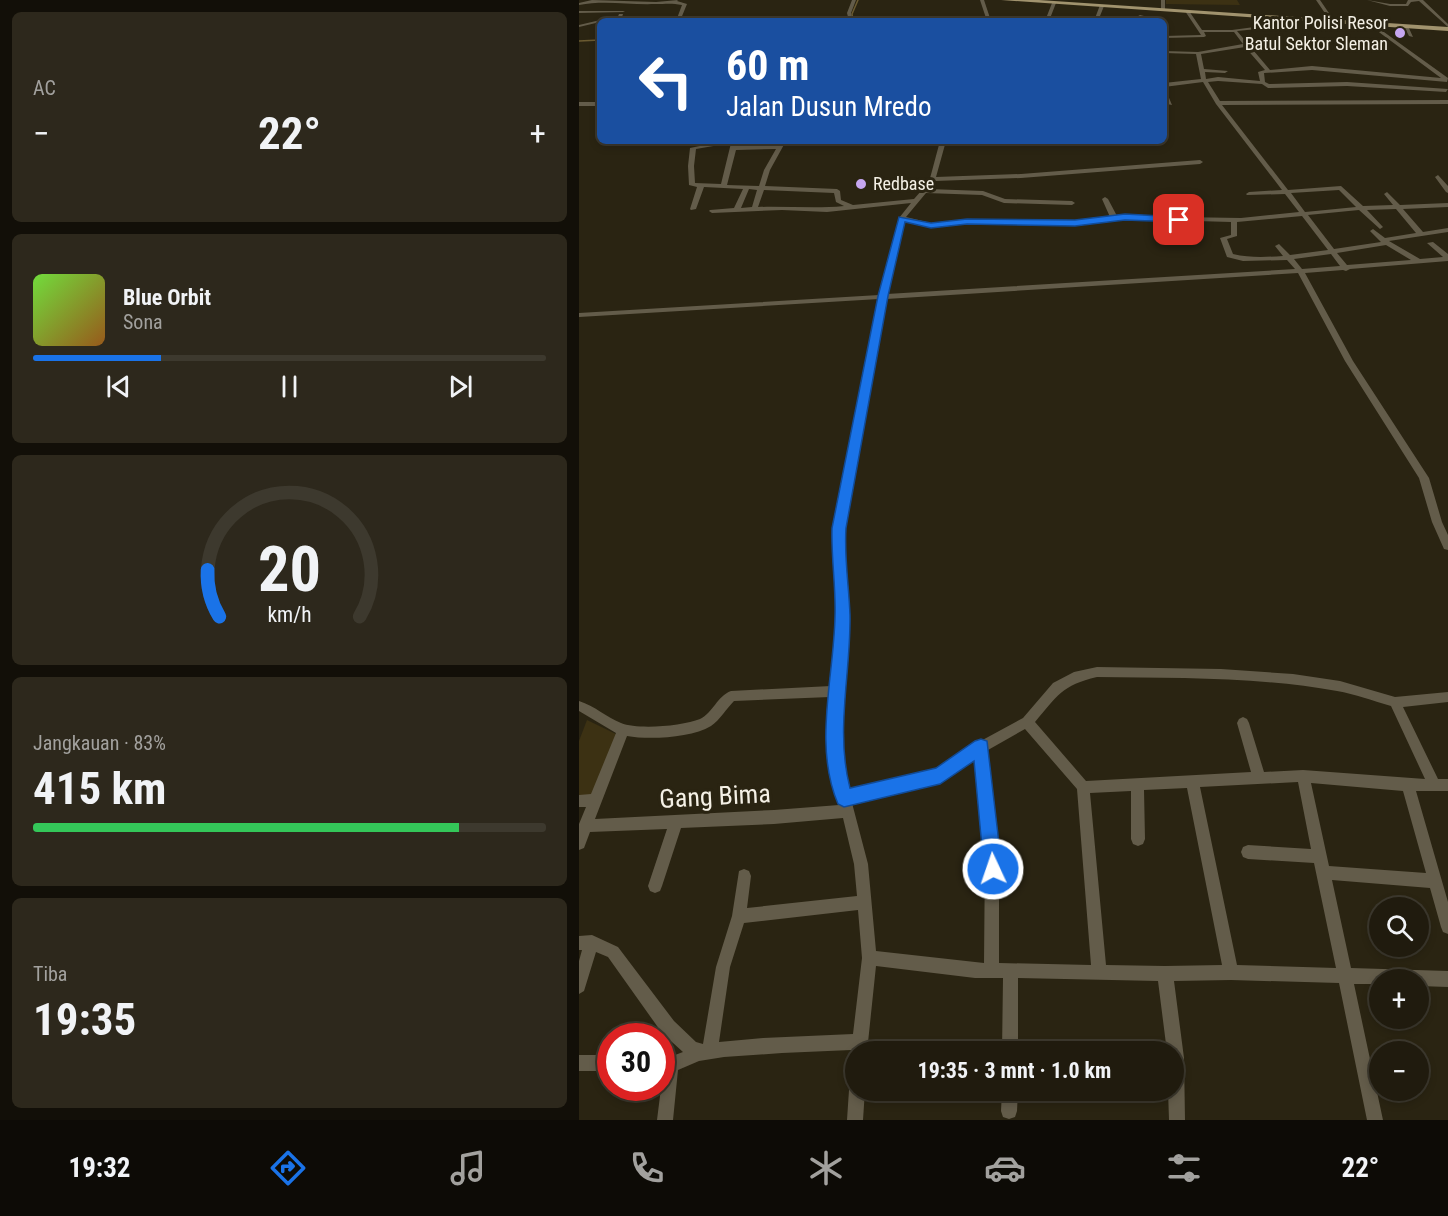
<!DOCTYPE html>
<html lang="id">
<meta charset="utf-8">
<style>
body{margin:0;font-family:"Roboto Condensed",sans-serif;background:#2d281c;color:#f1f3f6;height:100vh;display:flex;flex-direction:column;font-size:22px;white-space:nowrap}
*{box-sizing:border-box;margin:0}
p{font-size:20px;color:#a2a19e}
.icon{flex:none;width:33px;height:33px;fill:none;stroke:currentColor;stroke-width:2;stroke-linecap:round;stroke-linejoin:round}
.map{position:relative;flex:1;overflow:hidden}
.details{display:flex;flex-direction:column;gap:12px;padding:12px;background:#120f08;width:579px}
.details>*{flex:none}
.guide{position:absolute;left:18px;top:18px;width:570px;height:126px;border-radius:9px;box-shadow:0 3px 9px #0003,0 0 0 2px #3d392e;background:#1a4fa0;color:#fff;overflow:hidden}
.buttons{position:absolute;left:790px;top:897px;display:grid;gap:12px}
.buttons a{display:grid;place-items:center;width:60px;height:60px;border-radius:50%;background:#201b0e;box-shadow:0 3px 9px #0003,0 0 0 2px #3d392e;font-size:30px}
.speed{position:absolute;left:18px;top:1023px;display:flex;gap:12px;font-size:30px;font-weight:700;text-align:center}
.speed>*{display:grid;place-content:center;width:78px;height:78px;border-radius:50%;background:#201b0e;box-shadow:0 3px 9px #0003,0 0 0 2px #3d392e;line-height:1}
.speed .limit{border:9px solid #d22;background:#fff;color:#111}
.pin{position:absolute;display:grid;place-items:center;width:51px;height:51px;color:#fff;margin:-26px;border-radius:12px;box-shadow:0 3px 9px #0006}
.me{position:absolute;width:66px;margin:-33px;rotate:357deg;stroke-linejoin:round;filter:drop-shadow(0 0 4px #0008)}
.turn{display:flex;align-items:center;gap:21px;height:126px;padding:0 30px;font-size:27px}
.turn .icon{width:78px;height:78px;stroke-width:2.5}
.turn b{display:block;font-size:42px;line-height:51px}
.big{font-size:45px;font-weight:700;line-height:1.1}
.details .card{flex:1;display:flex;flex-direction:column;justify-content:center;gap:9px;min-width:0;padding:0 21px;border-radius:9px;background:#2d281c}
.details .dial{align-items:center;gap:0}
.dial svg{height:156px;overflow:visible;fill:none;stroke:#3d392e;stroke-width:7;stroke-linecap:round;text-anchor:middle}
.dial text{fill:#f1f3f6;stroke:none}
.song{display:flex;align-items:center;gap:18px}
.cover{width:72px;height:72px;border-radius:9px;background:linear-gradient(135deg,hsl(100 70% 55%),hsl(30 70% 35%))}
.played{height:6px;border-radius:3px;background:linear-gradient(90deg,#1a73e8 25%,#3d392e 25%)}
.keys{display:flex;justify-content:space-around;direction:ltr}
.heat{display:flex;justify-content:space-between;align-items:center;font-size:33px;direction:ltr}
.charge{height:9px;border-radius:4px;background:linear-gradient(90deg,#34c759 83%,#3d392e 0)}
.trip{position:absolute;left:266px;top:1041px;width:339px;height:60px;border-radius:30px;background:#201b0e;box-shadow:0 3px 9px #0003,0 0 0 2px #3d392e;font-weight:700;line-height:60px;text-align:center}
.tabs{display:flex;height:96px;justify-content:space-around;align-items:center;background:#0d0b06;color:#a2a19e}
.tabs .icon{width:42px;height:42px}
.tabs .active{color:#1a73e8}
.tabs b{font-size:27px;color:#f1f3f6}
main{display:flex;flex:1;min-height:0}
.map>svg:first-child{display:block}
.green{fill:#3c3113}
.lines{fill:none;stroke-linecap:round;stroke-linejoin:round}
.stream{stroke:#6b5b31;stroke-width:1.5}
.street{fill:#635c4a;fill-rule:evenodd}
.primary{fill:#a1936e;fill-rule:evenodd}
.route{fill:#1a73e8;stroke:#114b97;stroke-width:1.5}
.poi-dot{fill:#c6a6f0;stroke:#2a2412;stroke-width:2}
.labels{text-anchor:middle;stroke-width:6;stroke-linejoin:round;paint-order:stroke}
.far-poi-label{font-size:18px;fill:#f4f0e5;stroke:#2a2412;text-anchor:end}
.near-street-label{font-size:26px;fill:#f4f0e5;stroke:#2a2412}
</style>
<main>
<section class="details">
<div class="card"><p>AC</p>
<div class="heat"><a>−</a><b class="big">22°</b><a>+</a></div>
</div>
<div class="card">
<div class="song"><i class="cover"></i><div><b>Blue Orbit</b><p>Sona</p></div></div>
<div class="played"></div>
<div class="keys"><svg class="icon" aria-label="previous" viewBox="0 0 24 24"><path d="M18 5L8 12l10 7zM5 5v14"/></svg><svg class="icon" aria-label="pause" viewBox="0 0 24 24"><path d="M8 5v14M16 5v14"/></svg><svg class="icon" aria-label="next" viewBox="0 0 24 24"><path d="M6 5l10 7-10 7zM19 5v14"/></svg></div>
</div>
<div class="card dial"><svg viewBox="0 0 100 80">
<path d="M14 69A42 42 0 1 1 86 69"/>
<path d="M14 69A42 42 0 0 1 8 45" stroke="#1a73e8"/>
<text x="50" y="56" font-size="32" font-weight="700">20</text>
<text x="50" y="72" font-size="11">km/h</text>
</svg></div>
<div class="card"><p>Jangkauan · 83%</p><b class="big">415 km</b><div class="charge"></div></div>
<div class="card"><p>Tiba</p><b class="big">19:35</b></div>
</section>
<div class="map">
<svg width="869" height="1120" viewBox="0 0 869 1120">
<rect width="100%" height="100%" fill="#2a2412"/>
<path class="green" d="M587,0h71l3,5 -74,-1z
M8,720l31,15 -25,63 -14,1v-58z"/>
<g class="lines">
<path class="stream" d="M274,21l-1,-7 6,-14
M0,41l21,-1"/>
<path class="street" d="M13,0l64,2 22,-2 -1,1 10,3 -7,17h-4l6,-16c-10,-2 -16,-1 -27,-1 -26,1 -51,-4 -76,1v-2z
M273,0h4l-5,13 2,8h-4l-2,-8z
M401,0h4l7,21h-4z
M582,0h4v11l-4,-1z
M737,0h4l15,22h-4z
M788,0l23,4h16l2,-4h15l25,24v3l-29,-26 -8,1 -3,4h-18z
M475,2l2,1 -7,18h-4l7,-18z
M521,5l4,1 -6,15h-4z
M0,11h44l2,1 -46,1z
M606,11h4l13,19h30l30,-4 -1,-9 4,-1 2,12 -30,3 33,39 42,-4 129,12 -73,-54 2,-2 78,56 -1,4 -135,-12 -48,3 1,9 4,2 78,-2 101,7 -2,3 -99,-6 -79,2 -6,-4 -44,-3 -10,1 12,19 228,-1v4l-226,1 66,85 53,-4 22,20 30,-1 -9,-11 3,-2 13,13 48,-2v4l-45,2 20,23 25,-4v4l-59,9 31,18 23,-2 -16,-14 6,-1 15,12v7l-98,8 -4,2 -3,-1 -38,3 48,88 76,117 13,44 6,13v15l-4,-1 -12,-27 -13,-44 -74,-117 -47,-88 -412,26 -42,229 -1,31 6,56 -7,76v75l7,24 88,-20 40,-27 46,-25 30,-35 21,-11 23,-5 124,2 72,5 47,7 55,16 53,-5v10l-45,5 35,72h10v12h-32l32,111v32l-5,-2 -2,-5 -11,-39 -98,-8 19,88 97,3v16l-29,-1v-6h-39v4h-26l29,136h-16l-28,-137 -108,-3 -57,1 10,77 1,62h-16l-1,-30h5v-38h-6l-9,-71 -140,-3v74h-16l1,-74h-28l-99,-12 -9,86h-12v6l-4,-8 -69,3 -58,4 -25,4 -21,9 -5,50h-16l4,-32v-34l14,1 8,-3 -21,-19 -54,-76 -12,-5 -12,39 -5,3v-33l3,-11h-3v-14l13,-1 26,12 56,74 22,21 7,2 13,-77 16,-51 7,-45 5,-2 5,2 2,5 -4,32 110,-12 -3,-32 -11,-46 -69,6 -93,4 -19,58 -2,5 -5,2 -5,-2 -2,-5 19,-57 -77,3 -6,16 -5,2v-26l7,-17h-7v-12l12,-1 25,-61 -37,-22v-10c16,5 27,16 42,22 17,7 62,3 79,-4 13,-6 17,-23 31,-28l100,-5 6,-71 -4,-56 1,-31 45,-229 -300,18v-4l300,-18 20,-77 12,-15 -84,9 -45,-2 -70,3 -3,-2 1,-1 24,-2 9,-19 -39,-2 -8,22 -5,1 -1,-1 7,-22 -8,-2 -1,-19 2,-18 34,-7h14l-1,5 41,-1 2,-4h6l-16,29 -5,16 72,3 3,2 1,9 12,5 61,-6 15,-17 11,-41h6l-10,36 85,-3 179,-14 3,2 -3,2 -179,14 -86,3 -6,8 54,2 22,8 67,2 3,2 -3,2 -68,-2 -22,-8 -56,-2 -20,24 25,6 36,-4 108,2 35,-4 -8,-18 3,-2 3,2 9,17 124,2 58,-6 -14,-18 -38,1 -1,-1 3,-2 33,-2 -66,-86 -13,-22 -39,5v-4l37,-4 -5,-25 -32,-1v-2l34,1 45,-8 -9,-12h-30l2,4 -2,1 -40,1v-2l37,-1zM666,47l20,23 -7,2 2,9 -42,-4 -12,2 -1,-7 20,1 3,-2 -24,-2 -3,-15zM152,143l-10,41 -26,-1 -1,-17 2,-17zM197,149l-12,21 -5,16 -32,-1 9,-35zM170,189l8,1 -5,17 -11,1zM185,190l70,3 2,9 8,4c-28,3 -57,0 -86,1zM760,190l17,17 -51,5 -14,-19zM817,209l20,24 -31,5 -12,-9 -3,2 11,11 -47,7 -26,-34 51,-5 21,19 3,-2 -16,-17zM723,216l26,34 -38,5 -11,-11 -4,2 8,10c-17,1 -33,2 -50,-2l-6,-15 10,-3v-14zM546,219l106,3v13l-11,3 7,19 16,4 44,-1 8,9 -408,25 18,-73 26,6 36,-4 108,2zM807,245l25,15 -64,5 -10,-12zM752,254l9,12 -38,3 -8,-10zM518,677c80,1 161,0 240,14 18,3 36,10 54,15l34,73 -122,-9 -39,2 -15,-49 -2,-4 -4,-2 -4,2 -2,4 14,49 -165,9 -51,-59c22,-26 27,-37 62,-45zM251,697v69l9,39 -65,5 -179,9 32,-83c22,4 64,2 84,-10 9,-6 15,-17 23,-25zM446,729l52,60 14,176 -92,-2v-112l-11,-101zM397,758l9,93 -1,112 -108,-12 -8,-87 -16,-61 88,-21zM719,782l13,67 -63,-4 -5,2 -2,5 2,5 5,2 66,4 22,105 -99,-3 -37,-178zM732,783l92,8 23,82 -97,-7zM608,788l35,177 -57,1 -59,-1 -16,-172 41,-2v48l2,5 5,2 5,-2 2,-5 -1,-49zM279,910l4,48 -9,76 -90,4 -44,4 11,-75 14,-44z
M40,14h4l-1,3 19,1 -24,1z
M561,15l4,1 -9,5h-6z
M34,17l2,2 -15,2v1l-21,5v-2z
M827,25l2,1 5,11 -4,-1 -5,-10z
M585,91l3,2 5,12 -5,-1 -3,-6z
M0,102h21v4h-21z
M859,175l10,11v7l-2,-1 -11,-15z
M0,1055h32v16h-32z
M276,1083v7h10l-2,30h-16l2,-30 2,-6z
M423,1090h16l-1,21 -2,6 -6,2 -6,-2 -2,-6z"/>
<path class="primary" d="M422,0h38l409,27v4z"/>
</g>
<path class="route" d="M546,214l54,3 4,3 -4,2 -54,-2 -50,6 -108,-2 -36,4 -26,-6 -17,74 -42,232c-2,29 3,58 4,87 1,58 -15,116 0,173l86,-20 39,-27 6,-2 6,2 15,128 -3,6 -6,3 -7,-3 -2,-6 -10,-108 -34,23 -96,23 -6,-3c-25,-59 -4,-127 -3,-188 1,-30 -4,-58 -3,-88l46,-232 21,-79 32,6 36,-4 108,1z"/>
<g class="poi-dot">
<circle cx="821" cy="33" r="6"/>
<circle cx="282" cy="184" r="6"/>
</g>
<g class="labels">
<g class="far-poi-label">
<text x="809" y="29">Kantor Polisi Resor<tspan x="809" dy="21">Batul Sektor Sleman</tspan></text>
<text x="294" y="190" text-anchor="start">Redbase</text>
</g>
<g class="near-street-label">
<text transform="translate(136 796) rotate(-3)" y="9">Gang Bima</text>
</g>
</g>
</svg>
<div class="buttons">
<a><svg class="icon" aria-label="search" viewBox="0 0 24 24"><circle cx="10" cy="10" r="6"/><path d="M15 15l6 6"/></svg></a>
<a>+</a>
<a>−</a>
</div>
<div class="speed"><div class="limit">30</div></div>
<div class="pin" style="left:600px;top:220px;background:#d93025"><svg class="icon" aria-label="arrive" viewBox="0 0 24 24"><path d="M6 21V4h12l-3 4 3 4H6"/></svg></div>
<svg class="me" style="left:414px;top:869px" viewBox="-20 -20 40 40"><circle r="17" fill="#1a73e8" stroke="#fff" stroke-width="3"/><path d="M0-11L8 9 0 5-8 9z" fill="#fff"/></svg>
<div class="trip">19:35 · 3 mnt · 1.0 km</div>
<div class="guide">
<div class="turn"><svg class="icon" aria-label="left" viewBox="0 0 24 24"><path d="M17 20v-9H6M10 6l-5 5 5 5"/></svg><div><b>60 m</b>Jalan Dusun Mredo</div></div>
</div>
</div>
</main>
<nav class="tabs">
<b>19:32</b>
<svg class="icon active" aria-label="directions" viewBox="0 0 24 24"><path d="M12 3l9 9-9 9-9-9zM9 14v-3h6M13 9l2 2-2 2"/></svg>
<svg class="icon" aria-label="music" viewBox="0 0 24 24"><path d="M9 18V5l10-2v13"/><circle cx="6" cy="18" r="3"/><circle cx="16" cy="16" r="3"/></svg>
<svg class="icon" aria-label="phone" viewBox="0 0 24 24"><path d="M5 4h4l2 5-3 2q2 4 5 5l2-3 5 2v4C11 20 4 13 5 4z"/></svg>
<svg class="icon" aria-label="climate" viewBox="0 0 24 24"><path d="M12 3v18M4 7l16 10M4 17L20 7"/></svg>
<svg class="icon" aria-label="car" viewBox="0 0 24 24"><path d="M5 17H2v-5l4-1 3-4h7l3 4 3 1v5h-3M9 17h6M6 11h13"/><circle cx="7" cy="17" r="2"/><circle cx="17" cy="17" r="2"/></svg>
<svg class="icon" aria-label="filters" viewBox="0 0 24 24"><path d="M4 7h16M4 17h16"/><circle cx="9" cy="7" r="2"/><circle cx="15" cy="17" r="2"/></svg>
<b>22°</b>
</nav>
